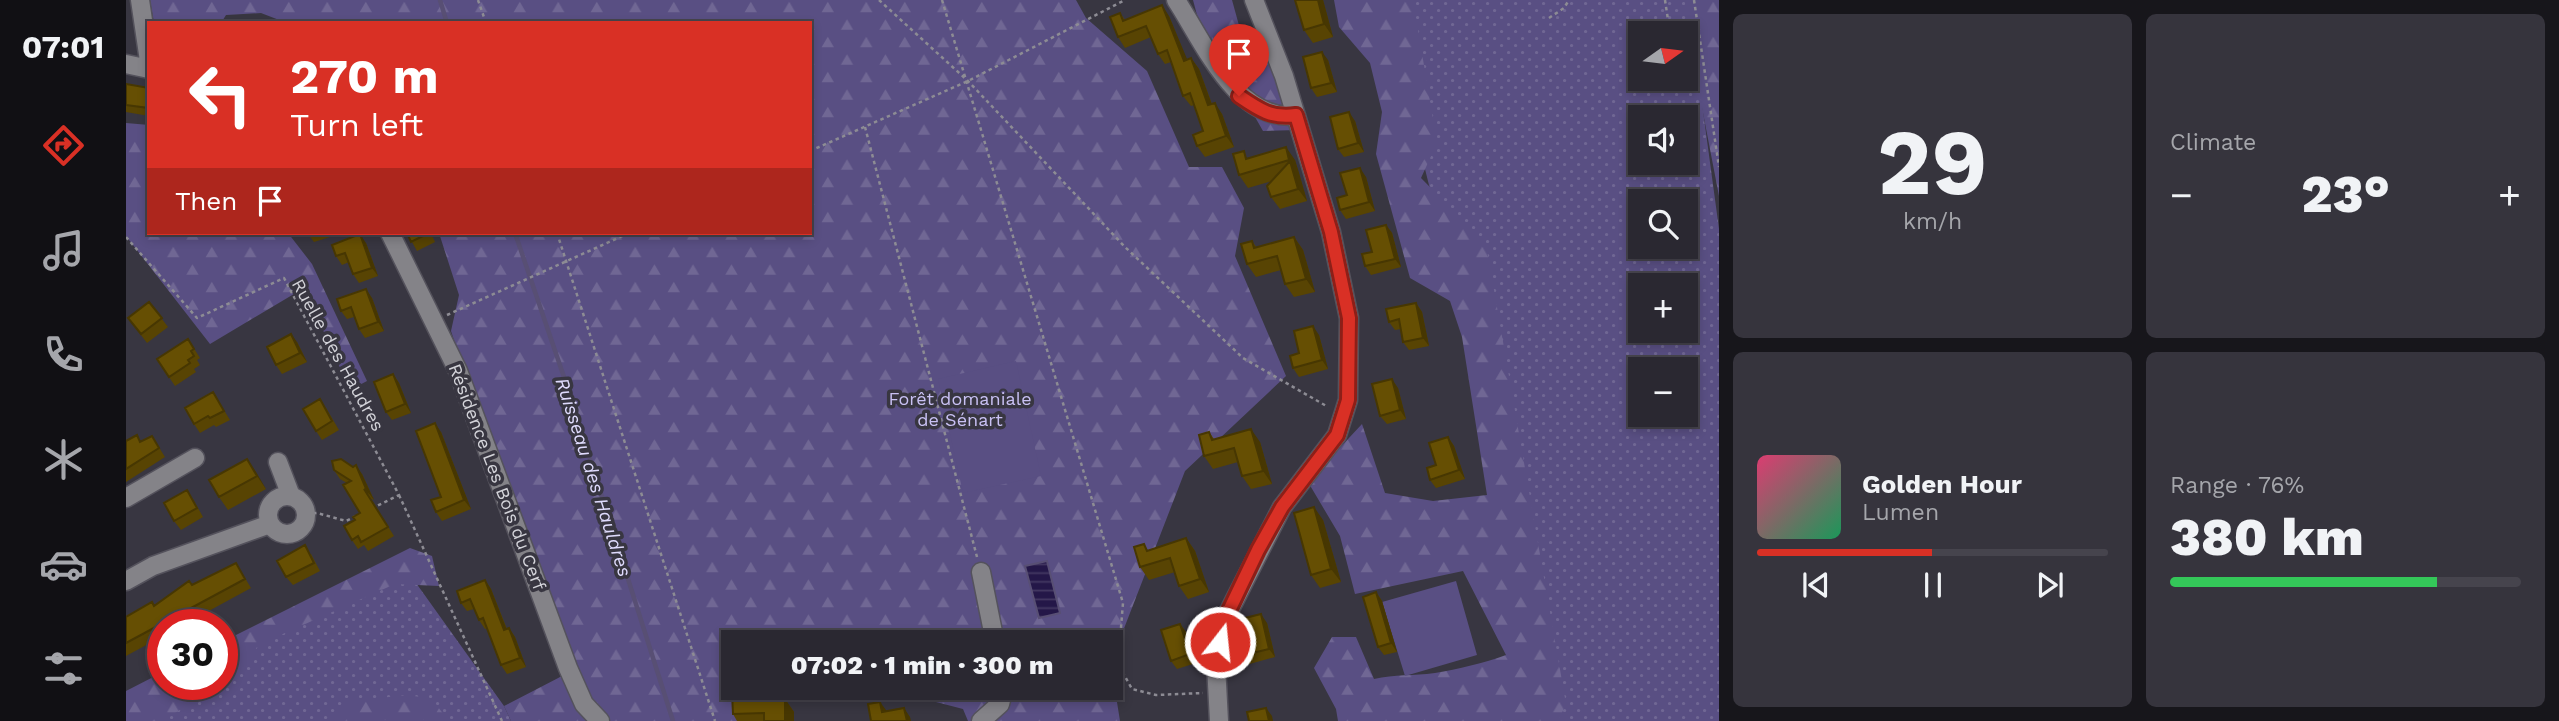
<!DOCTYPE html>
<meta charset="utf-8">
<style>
body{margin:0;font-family:"Work Sans",sans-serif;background:#36343d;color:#f1f3f6;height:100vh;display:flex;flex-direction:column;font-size:26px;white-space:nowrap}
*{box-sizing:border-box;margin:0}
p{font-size:23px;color:#a5a6ab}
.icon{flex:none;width:38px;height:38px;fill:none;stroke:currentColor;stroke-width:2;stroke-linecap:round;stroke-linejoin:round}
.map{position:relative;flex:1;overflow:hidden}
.side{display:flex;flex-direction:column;gap:14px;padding:14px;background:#17161b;width:840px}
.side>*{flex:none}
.guide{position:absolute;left:21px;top:21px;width:665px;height:214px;border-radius:0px;box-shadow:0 4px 10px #0003,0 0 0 2px #46444d;background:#d93025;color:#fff;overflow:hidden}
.needle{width:46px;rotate:76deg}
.controls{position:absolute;left:1502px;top:21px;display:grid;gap:14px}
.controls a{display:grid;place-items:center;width:70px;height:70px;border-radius:0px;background:#2a2831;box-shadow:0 4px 10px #0003,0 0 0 2px #46444d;font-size:35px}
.speed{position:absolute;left:21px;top:609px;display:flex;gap:14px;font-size:35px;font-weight:700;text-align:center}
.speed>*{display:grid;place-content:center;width:91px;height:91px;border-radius:50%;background:#2a2831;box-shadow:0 4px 10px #0003,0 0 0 2px #46444d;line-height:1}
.speed .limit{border:10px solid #d22;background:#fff;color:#111}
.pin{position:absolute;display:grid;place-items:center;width:60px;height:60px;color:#fff;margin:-72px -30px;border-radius:50% 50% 50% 0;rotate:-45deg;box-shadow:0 0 7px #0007}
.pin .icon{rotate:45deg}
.me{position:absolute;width:77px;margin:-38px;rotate:16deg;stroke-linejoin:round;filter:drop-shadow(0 0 5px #0008)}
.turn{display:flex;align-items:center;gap:24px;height:147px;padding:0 28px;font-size:32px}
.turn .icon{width:91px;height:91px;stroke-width:2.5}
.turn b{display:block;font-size:49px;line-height:60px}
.then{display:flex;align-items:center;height:66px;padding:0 28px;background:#0003;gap:14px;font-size:26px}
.big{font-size:52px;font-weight:800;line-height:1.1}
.side .tile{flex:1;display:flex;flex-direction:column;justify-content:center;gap:10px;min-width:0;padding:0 24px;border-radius:10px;background:#36343d}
.side .dial{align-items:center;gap:0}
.dial b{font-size:91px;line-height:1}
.song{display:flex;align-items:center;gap:21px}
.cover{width:84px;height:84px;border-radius:10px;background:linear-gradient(135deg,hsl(340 70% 55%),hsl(150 70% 35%))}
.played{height:7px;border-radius:4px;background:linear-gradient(90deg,#d93025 50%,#46444d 50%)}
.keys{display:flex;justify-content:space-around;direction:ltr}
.heat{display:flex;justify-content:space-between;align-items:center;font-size:38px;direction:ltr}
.charge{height:10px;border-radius:5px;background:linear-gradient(90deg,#34c759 76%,#46444d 0)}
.side .tiles{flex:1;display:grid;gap:14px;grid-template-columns:repeat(2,1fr)}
.trip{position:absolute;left:595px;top:630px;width:402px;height:70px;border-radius:0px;background:#2a2831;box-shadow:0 4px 10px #0003,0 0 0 2px #46444d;font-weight:800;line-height:70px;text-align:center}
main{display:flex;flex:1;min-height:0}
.tabs{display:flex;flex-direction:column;width:126px;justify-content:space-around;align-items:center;background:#111014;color:#a5a6ab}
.tabs .icon{width:49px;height:49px}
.tabs .selected{color:#d93025}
.tabs b{font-size:32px;color:#f1f3f6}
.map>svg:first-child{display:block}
.grass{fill:url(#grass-dots);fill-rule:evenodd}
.forest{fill:url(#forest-firs)}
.pitch{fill:#594f83}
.water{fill:url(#water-rules);stroke:#584f74;stroke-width:2}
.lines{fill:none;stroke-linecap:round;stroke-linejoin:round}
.stream{stroke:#584f74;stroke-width:4.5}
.minor-casing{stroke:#54525c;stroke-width:21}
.path{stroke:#8d8c94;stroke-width:2.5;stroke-dasharray:3.5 3.5;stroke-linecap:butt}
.minor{stroke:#848388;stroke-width:18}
.wall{fill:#584403}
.shaded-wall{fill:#473702}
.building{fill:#664f03;stroke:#473702;stroke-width:2}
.route-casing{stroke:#8d1f18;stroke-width:18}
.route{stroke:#d93025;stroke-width:12}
.labels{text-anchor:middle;stroke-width:7;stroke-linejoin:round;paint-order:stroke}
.street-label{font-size:18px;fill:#d3d3d9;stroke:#383641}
.park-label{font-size:18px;fill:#c9c1f4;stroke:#383641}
.water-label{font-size:19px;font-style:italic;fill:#dfdbfd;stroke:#383641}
</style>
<main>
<nav class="tabs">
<b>07:01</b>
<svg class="icon selected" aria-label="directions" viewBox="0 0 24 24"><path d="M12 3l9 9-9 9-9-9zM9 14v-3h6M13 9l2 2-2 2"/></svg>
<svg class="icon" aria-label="music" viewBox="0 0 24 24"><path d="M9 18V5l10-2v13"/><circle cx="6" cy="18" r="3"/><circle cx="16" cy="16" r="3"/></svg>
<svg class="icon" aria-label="phone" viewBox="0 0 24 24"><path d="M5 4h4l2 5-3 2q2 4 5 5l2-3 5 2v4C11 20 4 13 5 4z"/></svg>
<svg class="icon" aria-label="climate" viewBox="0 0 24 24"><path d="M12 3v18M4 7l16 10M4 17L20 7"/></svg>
<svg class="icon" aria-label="car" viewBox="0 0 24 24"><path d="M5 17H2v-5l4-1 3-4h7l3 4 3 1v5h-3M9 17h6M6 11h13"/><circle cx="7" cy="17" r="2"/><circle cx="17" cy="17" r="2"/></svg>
<svg class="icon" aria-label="filters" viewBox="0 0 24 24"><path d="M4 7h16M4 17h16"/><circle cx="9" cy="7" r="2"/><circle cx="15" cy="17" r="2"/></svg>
</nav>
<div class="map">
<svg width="1593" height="721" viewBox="0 0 1593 721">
<defs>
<pattern id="grass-dots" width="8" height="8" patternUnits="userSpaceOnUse" patternTransform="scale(1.75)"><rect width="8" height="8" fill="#594f83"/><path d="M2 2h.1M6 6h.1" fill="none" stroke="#706794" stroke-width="1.8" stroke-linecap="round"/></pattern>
<pattern id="forest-firs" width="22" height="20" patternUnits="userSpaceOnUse" patternTransform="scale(1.75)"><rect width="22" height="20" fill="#594f83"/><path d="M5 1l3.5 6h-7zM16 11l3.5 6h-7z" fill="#706794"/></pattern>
<pattern id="water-rules" width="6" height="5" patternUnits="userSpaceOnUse" patternTransform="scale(1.75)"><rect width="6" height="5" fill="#241748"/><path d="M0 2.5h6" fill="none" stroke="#433862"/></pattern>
</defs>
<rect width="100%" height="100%" fill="#383641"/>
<path class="grass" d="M1257,0h305l31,229v492h-226l30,-63 -10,-135zM1514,33h45v46h-45zM1514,117h45v46h-45zM1514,201h45v46h-45zM1514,285h45v46h-45zM1514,369h45v46h-45z
M280,569l98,137 7,15h-385v-26l37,-11h59v-32z"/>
<path class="forest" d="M24,0h926l10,18 61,53 42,96h33l22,41 -9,48 51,120 -101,95 -74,191v-20h-378v46h33l-10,33h-245l-7,-15 60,-31 -113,-344 8,-36 -20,-62h371v-210h-523l-26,-10 -35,2 -5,8h-67z
M1067,0h39l11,40 26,22 28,68 -34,1 -66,-116z
M1208,0h79l24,143 -16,35 65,66 80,460 -8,17h-220l-2,-12 -22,-41 18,-31h24l18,42c21,-5 39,-3 61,-6 23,-4 49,-10 71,-18l-43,-84 -108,23 -15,-58 -32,-54 54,-58 23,69 48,8 54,-6 -25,-158 -12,-36 -40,-23 -34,-124 6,-42 -12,-49 -31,-36z
M1559,0h34v196l-30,-156z
M0,123l23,2v108h139l24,31 55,117 -17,9 -46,-102 -94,56 -84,-108z
M284,548l22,8 7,30 -44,-2 -137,61 -11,21 -25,16v-40z
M985,665l9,56h-152l-5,-12 -81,-21h229z
M37,672v12h56l-56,37h-37v-30z
M282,695l24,4 15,20 -117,2 21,-20z"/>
<path class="pitch" d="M890,361l25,115 -78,17 -25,-114z
M1330,581l21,74 -72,21 -23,-74z"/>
<path class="water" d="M921,561l13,52 -21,5 -14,-52z"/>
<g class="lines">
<path class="stream" d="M314,0l7,23
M389,233l50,147 108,341"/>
<g class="minor-casing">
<path id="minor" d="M14,0l9,61
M1050,0c27,41 62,124 120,115
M0,64l23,5
M264,233l68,138 110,297 16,36 16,17
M152,462l13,34
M142 515a19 19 0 1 1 38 0a19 19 0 1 1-38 0Z
M0,498l69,-40
M855,572l14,70
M0,581l27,-15 117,-42
M855,721l19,-17 4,-16
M1093,721l-3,-56 9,-46 57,-112 55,-72 11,-35 1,-82 -18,-86 -47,-156 -30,-76"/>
</g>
<path class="path" d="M352,0l8,23
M753,0l89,81 157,166 118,111 85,49
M816,0l181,603 -5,61 14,25 24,6 47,-2
M1539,0l5,33
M1568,0l25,167
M1423,18l15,-10 5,-8
M739,127l112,430
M684,151l158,-70 157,-81
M431,233l158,488
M0,237l71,81 87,-40 115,217 -24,12
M321,315l182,-82
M273,495l103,226
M180,514l11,-1 29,8 10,-5"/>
<use href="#minor" class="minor"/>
</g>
<path class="wall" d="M1197,0l10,37 -20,6 -9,-13z
M994,13l5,7 44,-4 18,44 4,-2 8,11 13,35 10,10 12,33 -29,10 -8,-11 6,-15 -9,-26 -3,1 -8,-10 -12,-34 -6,2 -7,-10 -7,-17 -26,11 -7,-11z
M1202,60l9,32 -20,5 -6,-9z
M0,84l23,4v28l-23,-4z
M1229,121l9,31 -20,5 -6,-8z
M1123,158l46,2 12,41 -27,8 -9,-12 1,-16 -24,7 -9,-13z
M1240,177l9,34 -29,8 -6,-9 7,-15z
M1260,225l6,8 9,34 -30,8 -6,-9z
M181,233h25l1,3 -19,6z
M281,233h24l4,9 -18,9z
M1168,237l9,13 12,42 -21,5 -9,-13 -4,-14 -25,7 -9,-13 5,-23 5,7z
M240,243l12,33 -19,7 -6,-9 -4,-12 -7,3 -6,-9z
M246,298l12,33 -19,7 -6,-9 -5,-12 -7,2 -6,-8z
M23,302l19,25 -21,16 -19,-25z
M1290,303l6,9 7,34 -20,4 -6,-8 -2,-13 -6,1 -6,-8z
M1193,335l9,34 -29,8 -6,-9 6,-15z
M62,339l12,19 -3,2 3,5 -6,4 2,3 -21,14 -18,-27z
M171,342l10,20 -25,12 -6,-9z
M267,374l6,9 12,30 -19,7 -6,-8z
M1272,388l8,31 -19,5 -7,-8z
M87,392l17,28 -14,7 -2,-2 -14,8 -6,-9z
M200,408l13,22 -17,10 -6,-9z
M315,432l30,77 -29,12 -6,-9 5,-15z
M1083,432l5,7 46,3 12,42 -21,5 -9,-13 -4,-14 -25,7 -9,-13z
M26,436l13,21 -39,25v-41l15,1z
M1322,437l6,9 11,33 -29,9 -6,-8z
M121,459l19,30 -38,21 -9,-13z
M208,470l28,4 12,26 -4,-2 24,38 -26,15 -4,-6 -6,4 -6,-9 3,-20 5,-7 -13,-30 -7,-4z
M67,499l10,18 -22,13 -7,-9z
M1197,520l18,62 -21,6 -9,-13z
M1060,538l9,13 14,41 -21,7 -9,-13 -4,-14 -26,8 -9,-13 9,-16z
M185,554l9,17 -27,14 -7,-8z
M110,563l15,25 -68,37h-20v11l-37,20v-39l29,-12z
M359,580l6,9 16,40 2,-1 6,9 11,30 -19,7 -6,-9 -14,-37 -2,1 -6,-9 -5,-11 -7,2 -6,-8z
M1250,592l6,9 15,51 -13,3 -6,-8z
M1141,623l8,34 -29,8 -6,-9 7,-14z
M1054,624l6,8 10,31 -19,6 -6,-8z
M659,699l9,13v9h-57l-4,-7 16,-14z"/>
<path class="shaded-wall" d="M1192,0h5l10,37 -9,-13z
M1036,5l7,11 23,55 -8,-10z
M1196,52l6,8 9,32 -6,-9z
M1065,58l8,11 17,47 -8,-11z
M1089,103l7,11 12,33 -8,-11z
M1223,112l6,9 9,31 -6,-9z
M1160,147l9,13 4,13 -10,-13z
M1164,161l9,12 8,28 -9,-12z
M1234,168l6,9 9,34 -6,-9z
M1260,225l6,8 9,34 -6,-8z
M234,234l6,9 12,33 -6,-8z
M1168,237l9,13 12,42 -9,-13z
M240,289l6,9 12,33 -6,-9z
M1290,303l6,9 7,34 -6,-8z
M1187,326l6,9 9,34 -6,-9z
M165,334l6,8 10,20 -7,-9z
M267,374l6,9 12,30 -6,-9z
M1266,379l6,9 8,31 -6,-9z
M309,423l6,9 30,77 -7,-9z
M1125,429l9,13 12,42 -9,-13z
M1322,437l6,9 11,33 -6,-9z
M121,459l9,13 10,17 -9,-13z
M230,465l6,9 12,26 -7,-9z
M1188,507l9,13 18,62 -10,-13z
M1060,538l9,13 14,41 -9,-13z
M359,580l6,9 19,49 -6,-8z
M1250,592l6,9 15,51 -6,-9z
M1135,614l6,9 8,34 -6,-8z
M1054,624l6,8 10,31 -6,-9z
M383,628l6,9 11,30 -6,-9z
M659,699l9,13v9h-9z
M754,702l6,8 2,11 -6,-9z
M778,708l6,9 1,4h-4z
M1140,708l6,8 1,5h-4z"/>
<path class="building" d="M1169,0h23l6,24 -20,6z
M1036,5l22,56 7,-3 17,47 7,-2 11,33 -29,10 -4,-11 10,-4 -13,-38 -7,3 -16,-46 -9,4 -12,-28 -28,11 -8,-20 10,-4 3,8z
M1196,52l9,31 -20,5 -8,-31z
M0,84l23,4v20l-23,-3z
M1223,112l9,31 -20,6 -8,-32z
M1160,147l3,13 -50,15 -6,-21 11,-3 2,8z
M1164,161l8,28 -27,8 -4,-11z
M1234,168l9,34 -29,8 -3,-12 10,-3 -7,-22z
M1260,225l9,34 -30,7 -3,-12 10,-2 -6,-22z
M281,233h22l-18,9z
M234,234l12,34 -19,6 -8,-21 -9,3 -4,-11z
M1168,237l12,42 -21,5 -8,-28 -30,8 -6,-20 11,-3 2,7z
M240,289l12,33 -19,7 -8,-22 -10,4 -4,-12z
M23,302l13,16 -21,16 -13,-16z
M1290,303l7,35 -20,4 -4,-23 -10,3 -3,-13z
M1187,326l9,34 -29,8 -3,-12 9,-3 -5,-22z
M165,334l9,19 -24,12 -9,-18z
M62,339l6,10 -3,2 3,5 -6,4 2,3 -21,14 -12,-18z
M267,374l12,30 -19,8 -12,-30z
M1266,379l8,31 -20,6 -8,-32z
M87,392l11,19 -14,7 -2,-2 -14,8 -9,-16z
M194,399l12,22 -16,10 -13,-22z
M309,423l29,77 -28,12 -5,-12 10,-3 -25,-66z
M1125,429l12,42 -21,5 -8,-28 -30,8 -5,-21 10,-3 3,8z
M11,435l3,7 12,-6 7,12 -33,21v-28z
M1322,437l11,33 -29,10 -3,-12 9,-3 -7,-22z
M121,459l10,17 -38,21 -10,-17z
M215,459l12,8 3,-2 11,26 -3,-2 24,38 -27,15 -3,-6 -6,4 -8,-14 11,-6 -2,-3 7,-4 -17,-28 8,-4 -17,-11 -2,-9z
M61,490l10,18 -23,13 -10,-18z
M1188,507l17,62 -20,6 -17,-62z
M1060,538l14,41 -21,7 -9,-28 -30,9 -6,-20 10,-3 3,7z
M179,545l9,18 -28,14 -9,-16z
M110,563l9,16 -119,64v-26l26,-15 2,4 35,-25 3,4z
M359,580l19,50 5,-2 11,30 -19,7 -18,-47 -4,2 -9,-21 -9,4 -4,-12z
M1250,592l15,51 -13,4 -15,-50z
M1135,614l8,35 -29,7 -3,-12 10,-2 -6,-23z
M1054,624l10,30 -19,7 -10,-31z
M891,638l1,4h-14v-1z
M617,692v9l42,-2v22h-21v-8l-31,1 -1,-21z
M754,702l2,10 22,-4 3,13h-36l-3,-17z
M1140,708l3,13h-20l-2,-9z"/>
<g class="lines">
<g class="route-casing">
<path id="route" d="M1094,642l5,-23 33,-69 24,-43 55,-72 11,-35 1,-82 -18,-86 -35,-117c-24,4 -38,-6 -57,-19"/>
</g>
<use href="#route" class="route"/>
</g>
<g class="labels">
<g class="street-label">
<text transform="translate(212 355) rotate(61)" y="6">Ruelle des Haudres</text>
<text transform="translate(371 477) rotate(69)" y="6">Résidence Les Bois du Cerf</text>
</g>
<g class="park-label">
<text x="834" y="405">Forêt domaniale<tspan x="834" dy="21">de Sénart</tspan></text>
</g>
<g class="water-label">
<text transform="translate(468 477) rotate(72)" y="7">Ruisseau des Hauldres</text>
</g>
</g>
</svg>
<div class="controls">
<a><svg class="needle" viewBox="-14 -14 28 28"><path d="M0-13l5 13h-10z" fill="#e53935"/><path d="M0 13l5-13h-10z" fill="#a5a6ab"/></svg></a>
<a><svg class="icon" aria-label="sound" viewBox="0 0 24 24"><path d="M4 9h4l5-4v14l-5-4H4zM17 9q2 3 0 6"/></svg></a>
<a><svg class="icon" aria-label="search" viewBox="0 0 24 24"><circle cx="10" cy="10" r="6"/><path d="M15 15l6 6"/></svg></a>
<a>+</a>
<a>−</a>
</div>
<div class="speed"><div class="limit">30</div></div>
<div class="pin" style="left:1113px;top:96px;background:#d93025"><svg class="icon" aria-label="arrive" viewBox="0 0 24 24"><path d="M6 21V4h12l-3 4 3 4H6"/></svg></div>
<svg class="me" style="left:1094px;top:642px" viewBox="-20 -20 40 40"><circle r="17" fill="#d93025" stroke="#fff" stroke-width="3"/><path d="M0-11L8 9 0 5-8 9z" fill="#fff"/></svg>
<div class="trip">07:02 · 1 min · 300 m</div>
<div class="guide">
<div class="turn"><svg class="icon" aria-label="left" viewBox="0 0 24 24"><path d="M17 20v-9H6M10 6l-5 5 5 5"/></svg><div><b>270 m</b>Turn left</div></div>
<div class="then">Then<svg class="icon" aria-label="arrive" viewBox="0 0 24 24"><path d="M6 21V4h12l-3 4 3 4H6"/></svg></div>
</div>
</div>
<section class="side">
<div class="tiles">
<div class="tile dial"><b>29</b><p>km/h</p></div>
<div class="tile"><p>Climate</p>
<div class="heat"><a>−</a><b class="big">23°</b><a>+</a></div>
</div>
<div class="tile">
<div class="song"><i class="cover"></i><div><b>Golden Hour</b><p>Lumen</p></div></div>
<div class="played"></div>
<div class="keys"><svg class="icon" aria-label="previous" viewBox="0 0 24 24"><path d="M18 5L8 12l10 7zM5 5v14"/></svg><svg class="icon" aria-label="pause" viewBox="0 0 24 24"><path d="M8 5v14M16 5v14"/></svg><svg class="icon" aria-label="next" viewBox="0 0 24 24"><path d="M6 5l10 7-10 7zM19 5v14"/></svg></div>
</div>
<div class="tile"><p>Range · 76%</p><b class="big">380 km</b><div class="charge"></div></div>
</div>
</section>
</main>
